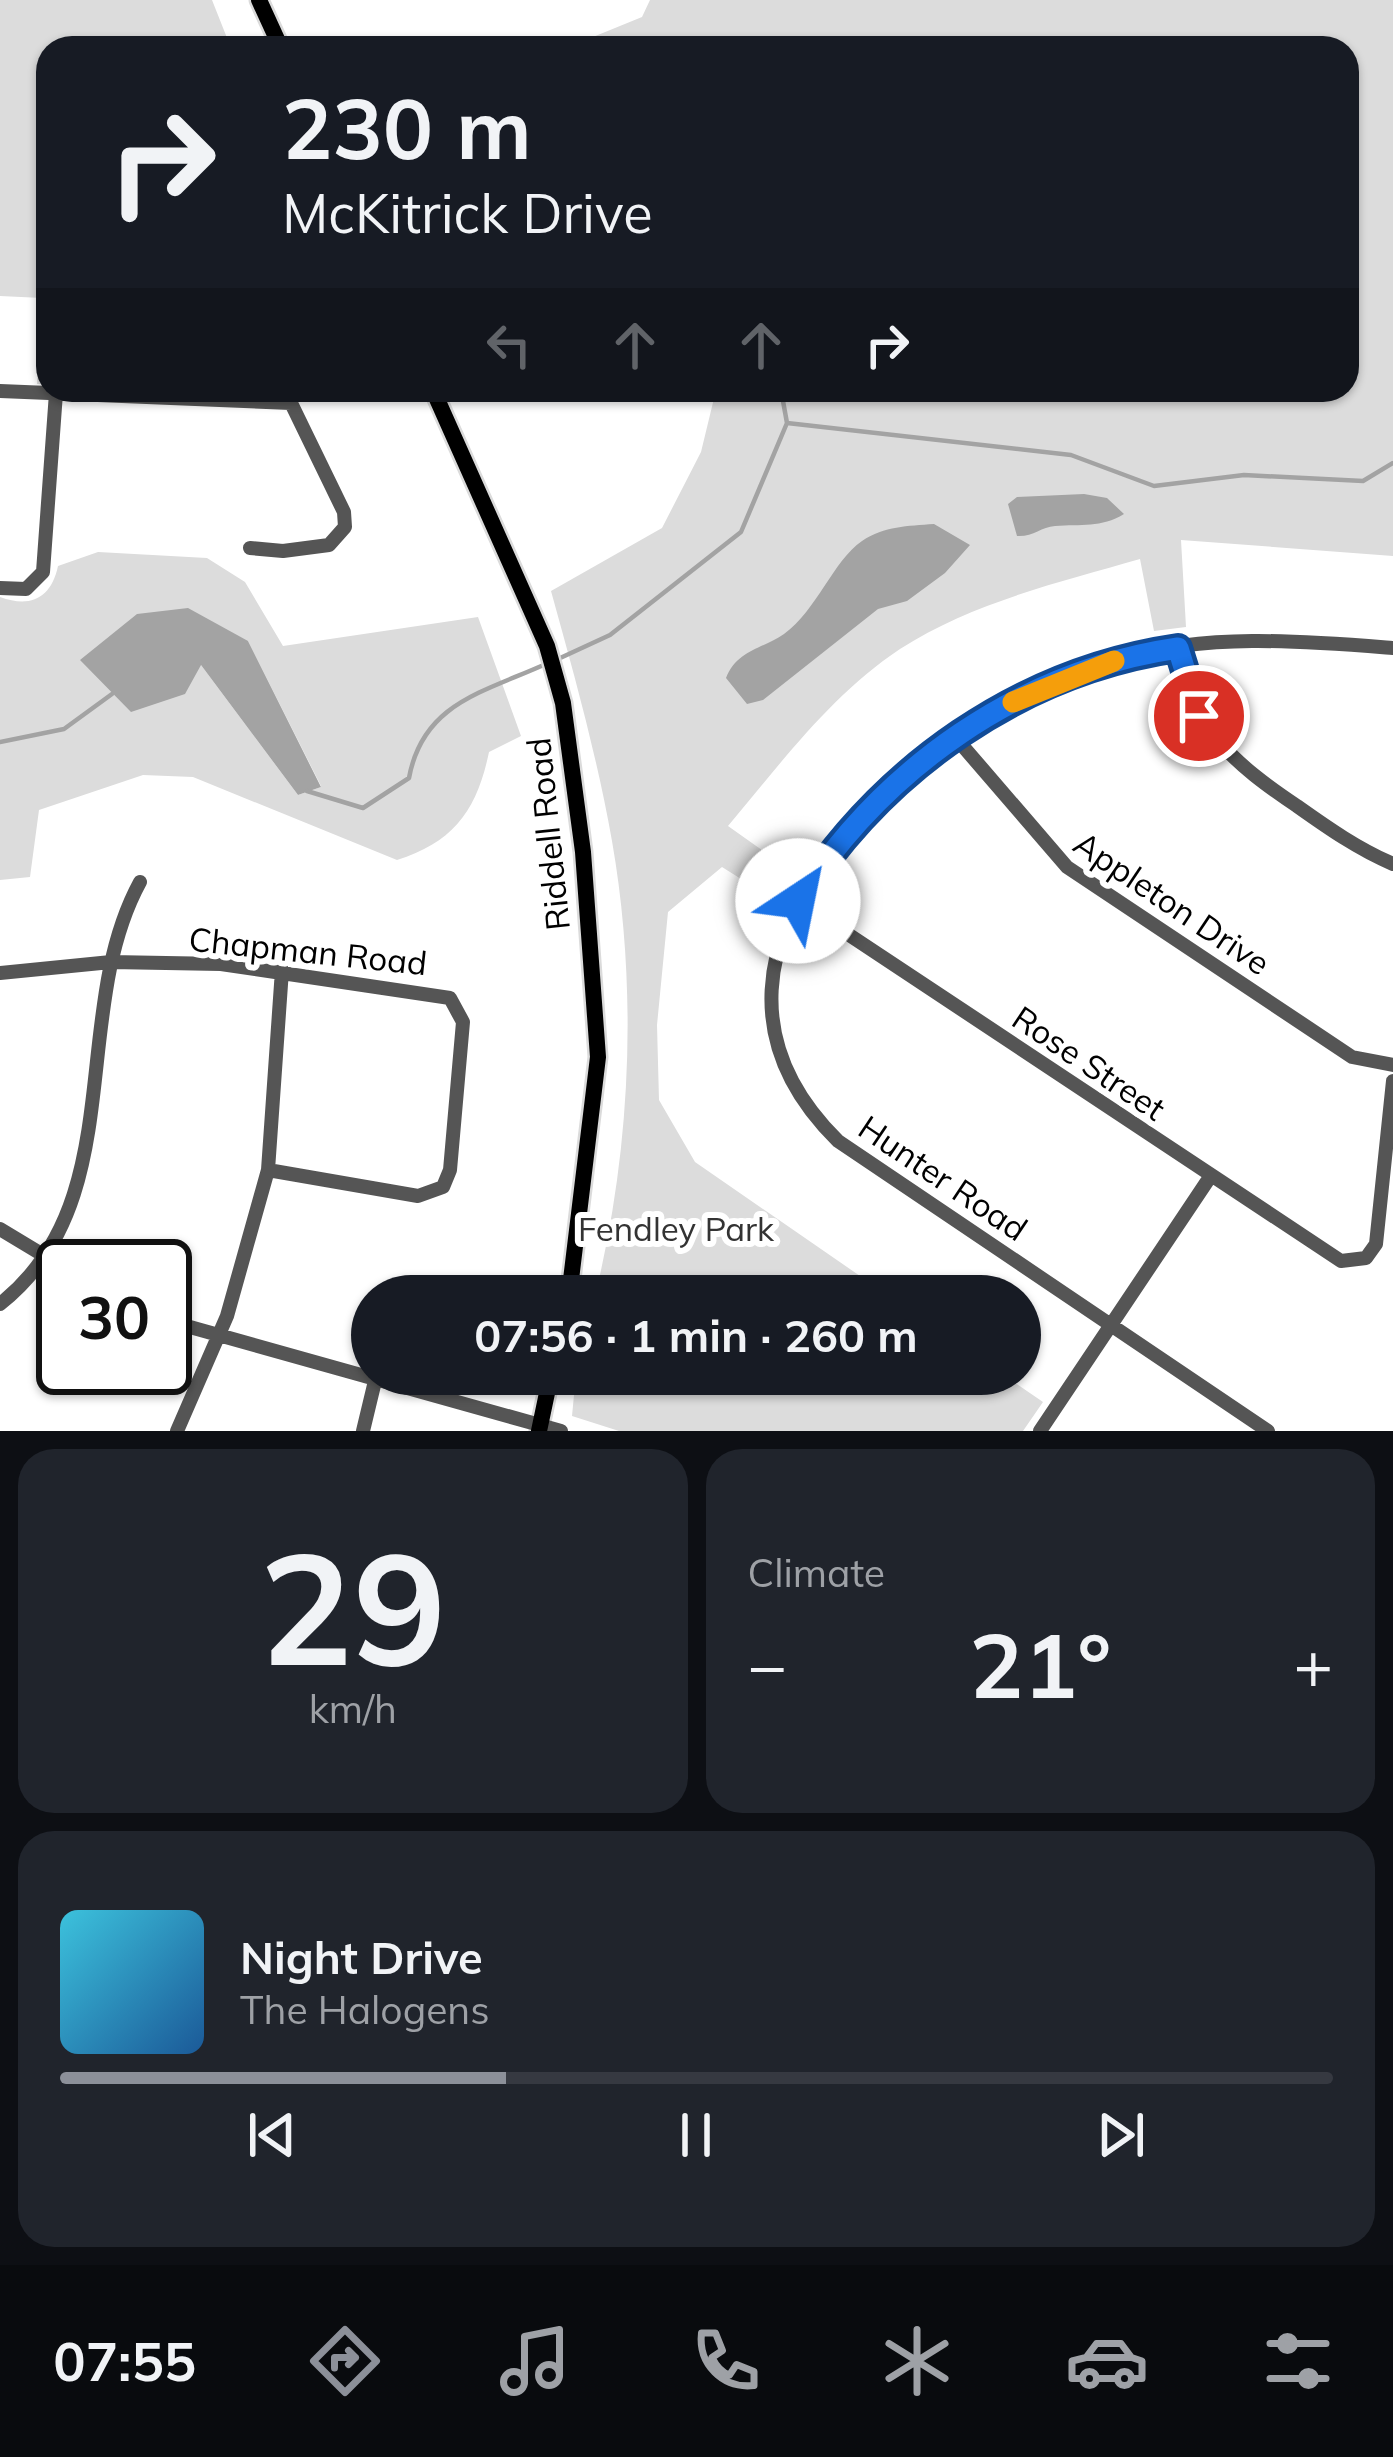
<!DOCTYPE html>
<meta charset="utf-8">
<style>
body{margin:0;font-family:Mulish,sans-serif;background:#20242c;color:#f1f3f6;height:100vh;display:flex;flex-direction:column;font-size:45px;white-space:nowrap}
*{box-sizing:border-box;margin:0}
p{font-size:39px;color:#9ea1a6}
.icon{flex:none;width:66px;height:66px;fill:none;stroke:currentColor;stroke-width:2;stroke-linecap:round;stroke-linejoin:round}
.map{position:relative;height:1431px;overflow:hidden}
.side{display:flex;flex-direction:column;gap:18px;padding:18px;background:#0d0f14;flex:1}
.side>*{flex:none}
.top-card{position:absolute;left:36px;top:36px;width:1323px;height:366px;border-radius:36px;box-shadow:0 3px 9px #0004;background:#171b24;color:#f1f3f6;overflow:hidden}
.speed{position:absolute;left:36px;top:1239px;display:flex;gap:24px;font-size:60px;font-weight:700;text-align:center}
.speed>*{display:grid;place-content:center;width:156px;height:156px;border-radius:50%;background:#171b24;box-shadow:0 3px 9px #0004;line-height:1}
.speed .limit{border:6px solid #111;border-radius:18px;background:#fff;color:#111}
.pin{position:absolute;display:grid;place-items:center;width:102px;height:102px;color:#fff;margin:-51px;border:6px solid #fff;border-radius:50%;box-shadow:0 3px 12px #0007}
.me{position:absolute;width:132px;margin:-66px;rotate:34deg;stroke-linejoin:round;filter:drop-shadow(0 0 9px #0008)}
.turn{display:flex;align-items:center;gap:42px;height:252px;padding:0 48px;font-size:54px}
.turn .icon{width:156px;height:156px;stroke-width:2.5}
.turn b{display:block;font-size:84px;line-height:102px}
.lanes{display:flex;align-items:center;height:114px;padding:0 48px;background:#0003;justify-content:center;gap:60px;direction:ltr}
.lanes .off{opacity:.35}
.big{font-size:90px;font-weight:700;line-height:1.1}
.side .card{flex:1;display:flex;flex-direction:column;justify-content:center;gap:18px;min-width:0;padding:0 42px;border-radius:36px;background:#20242c}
.side .dial{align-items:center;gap:0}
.dial b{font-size:156px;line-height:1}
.song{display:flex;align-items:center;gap:36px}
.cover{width:144px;height:144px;border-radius:18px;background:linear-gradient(135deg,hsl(190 70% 55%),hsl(210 70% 35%))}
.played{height:12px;border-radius:6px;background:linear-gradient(90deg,#8c9099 35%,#363941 35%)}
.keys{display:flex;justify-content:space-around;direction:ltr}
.heat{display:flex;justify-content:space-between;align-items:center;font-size:66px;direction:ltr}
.side .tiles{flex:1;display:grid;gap:18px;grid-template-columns:1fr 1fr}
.card:last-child{grid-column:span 2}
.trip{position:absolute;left:351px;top:1275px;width:690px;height:120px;border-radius:60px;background:#171b24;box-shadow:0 3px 9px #0004;font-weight:700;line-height:120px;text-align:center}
.tabs{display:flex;height:192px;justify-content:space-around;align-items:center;background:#090b0e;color:#9ea1a6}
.tabs .icon{width:84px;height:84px}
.tabs .on{color:#8c9099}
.tabs b{font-size:54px;color:#f1f3f6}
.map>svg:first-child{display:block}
.green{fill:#dcdcdc;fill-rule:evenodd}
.water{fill:#a3a3a3}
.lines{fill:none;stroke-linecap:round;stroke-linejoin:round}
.stream{stroke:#a3a3a3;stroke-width:4.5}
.major-casing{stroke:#dbdbdb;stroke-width:21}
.minor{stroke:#555;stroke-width:14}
.major{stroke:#000;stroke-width:16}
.route-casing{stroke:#114b97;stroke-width:30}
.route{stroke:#1a73e8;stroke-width:21}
.slow{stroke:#f59e0b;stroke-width:21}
.labels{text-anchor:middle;stroke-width:12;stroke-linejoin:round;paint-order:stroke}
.street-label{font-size:33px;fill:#000;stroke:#fff}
.park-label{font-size:33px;fill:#333;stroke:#fff}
</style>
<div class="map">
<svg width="1393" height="1431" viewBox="0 0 1393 1431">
<rect width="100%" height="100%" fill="#fff"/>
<path class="green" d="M0,0h212l19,48h-183v336h-11l5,-86 -42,-2z
M650,0h743v556l-212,-16 5,87 -32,4 -14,-72c-80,23 -169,44 -240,90 -69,46 -119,114 -172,177l65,46 -17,29 -54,-34 -54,45 -11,113 2,75 36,62 194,134h-294c36,-146 43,-307 17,-455 -15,-85 -38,-167 -61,-250l111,-63 39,-76 15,-62h631v-342h-781l76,-31z
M98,552l109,6 38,24 38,64 195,-29 43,119 -32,16c-12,58 -35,90 -92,108l-204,-83 -50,-2 -104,35 -9,67 -30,3v-283c30,11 51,2 58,-31zM248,641l73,145v1l-23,8 -97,-130z
M576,1374h426l41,28 -20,29h-404l-47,-15z"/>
<path class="water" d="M1084,494l23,4 17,16c-23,14 -43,10 -69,12 -14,1 -22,11 -38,10l-9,-32 9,-7z
M934,524l36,21 -25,28 -38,28 -29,8 -115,91 -16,4 -21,-26c11,-28 36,-29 58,-44 33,-24 49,-73 78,-93 23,-15 45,-15 72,-17z
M188,608l60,33 73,146 -23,8 -97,-130 -16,29 -54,18 -51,-52 57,-46z"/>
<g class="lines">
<path class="stream" d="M787,423l284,32 83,31 90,-11 119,6 30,-18
M558,659l52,-24 131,-103 46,-109 -6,-33
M0,742l64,-13 48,-35
M307,791l56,17 46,-30c14,-76 76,-86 139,-115"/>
<g class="major-casing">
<path id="major" d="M259,0l22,48
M433,390l114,256 16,57 20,149 15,205 -29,239
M539,1431l12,-57"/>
</g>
<path class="minor" d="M0,391l291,12 53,109 1,15 -16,18 -46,6 -33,-3
M0,588l26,1 17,-17 13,-179
M1178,648c10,78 58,117 119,158 31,22 61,43 96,58
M955,737l112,130 285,190 41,8
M798,901l543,360 25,-3 10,-14 17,-163
M0,973l111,-11 110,2 229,34 13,24 -13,148 -7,17 -25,9 -150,-26
M0,1229l63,38
M0,1304c131,-103 68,-290 140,-422
M165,1320l396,111
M177,1431l50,-115 41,-146 14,-200
M363,1431l12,-50
M1040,1431l170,-254
M1268,1431l-430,-290c-200,-197 97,-430 282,-483 89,-25 182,-17 273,-10"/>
<use href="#major" class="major"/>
</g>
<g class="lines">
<g class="route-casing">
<path id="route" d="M798,901c85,-133 222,-230 380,-253l21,68"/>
</g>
<use href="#route" class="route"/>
<path class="slow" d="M1013,702l101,-41"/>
</g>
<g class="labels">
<g class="street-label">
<text transform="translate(548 834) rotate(-96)" y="12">Riddell Road</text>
<text transform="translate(1172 903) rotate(34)" y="12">Appleton Drive</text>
<text transform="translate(308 951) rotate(6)" y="12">Chapman Road</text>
<text transform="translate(1089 1063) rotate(34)" y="12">Rose Street</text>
<text transform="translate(943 1178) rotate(34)" y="12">Hunter Road</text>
</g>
<g class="park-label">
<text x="676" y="1241">Fendley Park</text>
</g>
</g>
</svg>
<div class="speed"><div class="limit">30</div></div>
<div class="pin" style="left:1199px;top:716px;background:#d93025"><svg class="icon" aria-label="arrive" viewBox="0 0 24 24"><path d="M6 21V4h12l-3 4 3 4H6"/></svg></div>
<svg class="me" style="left:798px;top:901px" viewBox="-20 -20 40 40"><circle r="19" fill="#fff"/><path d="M0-13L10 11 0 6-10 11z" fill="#1a73e8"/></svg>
<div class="trip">07:56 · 1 min · 260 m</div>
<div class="top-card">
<div class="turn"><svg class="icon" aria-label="right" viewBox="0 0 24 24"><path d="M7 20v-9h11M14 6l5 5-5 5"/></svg><div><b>230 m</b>McKitrick Drive</div></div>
<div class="lanes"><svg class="icon off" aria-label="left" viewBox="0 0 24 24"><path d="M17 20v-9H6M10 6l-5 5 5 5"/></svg><svg class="icon off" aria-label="ahead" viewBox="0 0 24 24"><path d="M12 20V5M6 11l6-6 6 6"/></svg><svg class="icon off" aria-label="ahead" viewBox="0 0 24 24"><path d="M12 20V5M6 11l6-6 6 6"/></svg><svg class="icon" aria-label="right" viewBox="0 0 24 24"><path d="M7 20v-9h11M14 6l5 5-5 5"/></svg></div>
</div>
</div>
<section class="side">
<div class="tiles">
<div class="card dial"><b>29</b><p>km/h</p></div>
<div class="card"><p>Climate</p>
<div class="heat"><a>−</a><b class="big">21°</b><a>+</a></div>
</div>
<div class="card">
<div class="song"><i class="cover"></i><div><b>Night Drive</b><p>The Halogens</p></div></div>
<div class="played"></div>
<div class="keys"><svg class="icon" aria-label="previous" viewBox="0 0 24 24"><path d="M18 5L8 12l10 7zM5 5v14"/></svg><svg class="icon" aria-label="pause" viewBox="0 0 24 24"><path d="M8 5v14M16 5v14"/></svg><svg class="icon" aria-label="next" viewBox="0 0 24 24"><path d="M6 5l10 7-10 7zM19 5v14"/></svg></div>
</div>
</div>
</section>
<nav class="tabs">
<b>07:55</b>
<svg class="icon on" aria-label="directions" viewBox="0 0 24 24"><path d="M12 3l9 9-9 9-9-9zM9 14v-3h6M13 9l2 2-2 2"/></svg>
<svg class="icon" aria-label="music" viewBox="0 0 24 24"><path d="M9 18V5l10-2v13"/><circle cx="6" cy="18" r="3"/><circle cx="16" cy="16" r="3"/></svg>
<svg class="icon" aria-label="phone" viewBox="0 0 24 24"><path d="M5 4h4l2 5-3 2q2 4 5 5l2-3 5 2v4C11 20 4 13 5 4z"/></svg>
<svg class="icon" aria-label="climate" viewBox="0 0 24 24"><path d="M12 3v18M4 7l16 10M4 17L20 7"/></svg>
<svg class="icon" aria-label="car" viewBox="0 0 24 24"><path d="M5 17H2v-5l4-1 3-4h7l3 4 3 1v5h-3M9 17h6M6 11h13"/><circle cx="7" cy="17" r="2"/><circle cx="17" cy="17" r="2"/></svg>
<svg class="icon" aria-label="filters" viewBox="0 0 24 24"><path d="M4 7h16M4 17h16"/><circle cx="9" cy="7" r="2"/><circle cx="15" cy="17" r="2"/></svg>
</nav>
